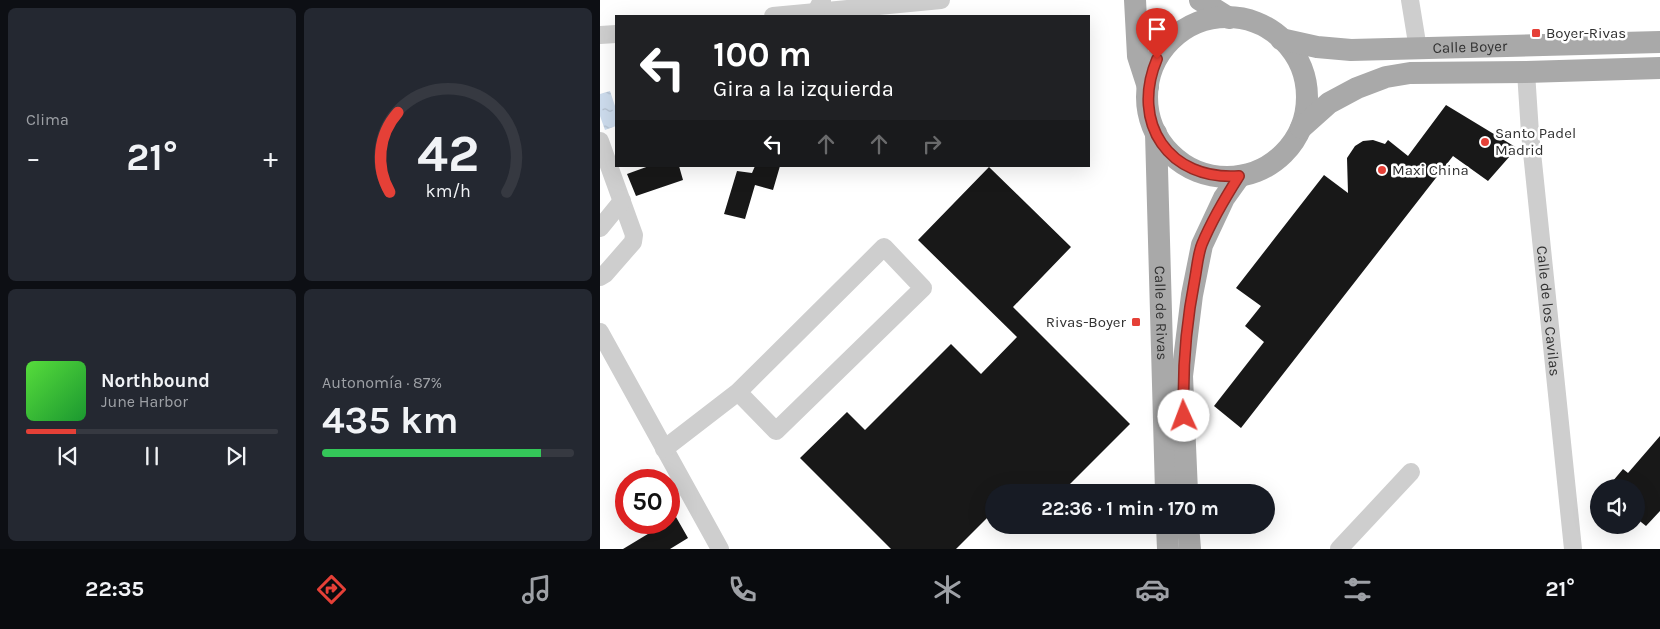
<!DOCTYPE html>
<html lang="es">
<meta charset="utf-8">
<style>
body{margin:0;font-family:Karla,sans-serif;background:#242831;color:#f1f3f6;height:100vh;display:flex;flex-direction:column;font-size:19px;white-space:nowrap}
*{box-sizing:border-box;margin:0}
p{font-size:16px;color:#9ea1a6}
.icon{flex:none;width:28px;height:28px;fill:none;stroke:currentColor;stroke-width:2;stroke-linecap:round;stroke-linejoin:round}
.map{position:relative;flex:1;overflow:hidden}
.details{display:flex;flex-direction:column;gap:8px;padding:8px;background:#0d0f14;width:600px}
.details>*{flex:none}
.banner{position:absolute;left:15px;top:15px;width:475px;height:152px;border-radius:0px;box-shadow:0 5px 20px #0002;background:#202124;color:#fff;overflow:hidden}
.fabs{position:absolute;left:990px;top:479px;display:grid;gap:10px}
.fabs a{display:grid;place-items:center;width:55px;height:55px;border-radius:50%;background:#171b24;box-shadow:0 5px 20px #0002;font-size:25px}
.speed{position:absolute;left:15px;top:469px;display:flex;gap:10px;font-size:25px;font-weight:700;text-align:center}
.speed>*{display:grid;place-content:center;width:65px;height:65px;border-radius:50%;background:#171b24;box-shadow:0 5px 20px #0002;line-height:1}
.speed .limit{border:8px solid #d22;background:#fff;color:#111}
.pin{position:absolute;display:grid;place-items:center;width:42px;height:42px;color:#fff;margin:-51px -21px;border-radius:50% 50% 50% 0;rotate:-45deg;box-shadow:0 0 5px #0007}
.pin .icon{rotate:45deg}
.me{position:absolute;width:55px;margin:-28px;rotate:358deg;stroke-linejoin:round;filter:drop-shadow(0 0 4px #0008)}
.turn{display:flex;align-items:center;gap:18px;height:105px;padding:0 15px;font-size:22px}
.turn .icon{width:65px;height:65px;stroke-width:2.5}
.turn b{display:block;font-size:35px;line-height:42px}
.lanes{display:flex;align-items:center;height:48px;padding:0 15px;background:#0003;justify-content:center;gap:25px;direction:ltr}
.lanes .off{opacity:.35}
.big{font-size:38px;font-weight:700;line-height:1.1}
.details .tile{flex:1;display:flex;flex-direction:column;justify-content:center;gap:8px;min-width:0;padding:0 18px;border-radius:8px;background:#242831}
.details .dial{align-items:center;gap:0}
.dial svg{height:130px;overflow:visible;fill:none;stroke:#363941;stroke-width:7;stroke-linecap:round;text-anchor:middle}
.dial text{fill:#f1f3f6;stroke:none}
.song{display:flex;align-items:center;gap:15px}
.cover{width:60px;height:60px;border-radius:8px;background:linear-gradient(135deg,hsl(110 70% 55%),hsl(130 70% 35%))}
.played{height:5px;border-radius:2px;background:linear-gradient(90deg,#e54037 20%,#363941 20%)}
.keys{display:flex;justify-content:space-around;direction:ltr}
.heat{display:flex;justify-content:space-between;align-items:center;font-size:28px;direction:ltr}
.charge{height:8px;border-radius:4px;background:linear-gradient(90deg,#34c759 87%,#363941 0)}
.details .tiles{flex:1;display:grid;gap:8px;grid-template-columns:repeat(2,1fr)}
.trip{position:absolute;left:385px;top:484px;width:290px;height:50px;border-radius:25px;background:#171b24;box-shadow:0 5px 20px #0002;font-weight:700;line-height:50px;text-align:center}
.dock{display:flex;height:80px;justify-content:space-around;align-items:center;background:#090b0e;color:#9ea1a6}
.dock .icon{width:35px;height:35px}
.dock .on{color:#e54037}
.dock b{font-size:22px;color:#f1f3f6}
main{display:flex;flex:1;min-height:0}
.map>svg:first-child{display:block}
.water{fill:url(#water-ripples)}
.building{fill:#181818}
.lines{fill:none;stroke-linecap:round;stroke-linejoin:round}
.minor{stroke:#cecece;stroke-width:18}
.major{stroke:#a9a9a9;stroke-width:22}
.route-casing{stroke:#952a24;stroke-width:12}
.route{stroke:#e54037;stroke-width:9}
.poi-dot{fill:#e54037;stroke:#fff;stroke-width:2}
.labels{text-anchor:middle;stroke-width:5;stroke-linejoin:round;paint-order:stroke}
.poi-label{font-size:15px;fill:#313131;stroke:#fff;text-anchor:start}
.street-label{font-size:15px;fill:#313131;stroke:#fff}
</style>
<main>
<section class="details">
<div class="tiles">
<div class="tile"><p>Clima</p>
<div class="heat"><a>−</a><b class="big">21°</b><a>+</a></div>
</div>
<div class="tile dial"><svg viewBox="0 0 100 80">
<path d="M14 69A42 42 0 1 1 86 69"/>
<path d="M14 69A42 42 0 0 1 19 20" stroke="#e54037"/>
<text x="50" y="56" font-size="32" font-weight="700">42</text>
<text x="50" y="72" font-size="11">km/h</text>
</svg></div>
<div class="tile">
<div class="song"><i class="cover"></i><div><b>Northbound</b><p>June Harbor</p></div></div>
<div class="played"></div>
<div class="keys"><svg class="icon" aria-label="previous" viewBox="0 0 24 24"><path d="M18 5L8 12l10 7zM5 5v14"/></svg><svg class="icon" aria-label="pause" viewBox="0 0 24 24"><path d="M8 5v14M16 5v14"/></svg><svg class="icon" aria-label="next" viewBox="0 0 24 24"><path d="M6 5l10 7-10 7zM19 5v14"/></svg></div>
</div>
<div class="tile"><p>Autonomía · 87%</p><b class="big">435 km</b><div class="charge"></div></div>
</div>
</section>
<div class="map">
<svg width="1060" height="549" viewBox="0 0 1060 549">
<defs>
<pattern id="water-ripples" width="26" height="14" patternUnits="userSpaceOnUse" patternTransform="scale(1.25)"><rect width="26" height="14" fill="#cddced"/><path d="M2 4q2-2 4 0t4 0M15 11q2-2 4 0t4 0" fill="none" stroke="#b0bdcc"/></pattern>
</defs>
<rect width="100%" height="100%" fill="#fff"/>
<path class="water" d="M10,91l6,18v17l-11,4 -5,-14v-22z"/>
<path class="building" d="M846,105l71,43 -29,33 -35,-25 -212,272 -27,-22 50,-64 -19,-16 16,-20 -25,-18 88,-113 24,18 -1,-35 8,-12 8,-5 10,-1 12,4 3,-4 20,16z
M49,166h30l4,14 -47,16 -9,-22z
M155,166h25l-7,24 -18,-5 -10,34 -21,-5 13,-43 15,2z
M389,167l82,80 -58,60 117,117 -68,68h-68v19l-38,38h-65l-91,-91 47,-46 18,18 86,-86 30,30 36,-37 -99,-97z
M1060,436v75l-14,15 -10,-8v-30h-29l16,-19 5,4z
M76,517l12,21 -18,11h-47z"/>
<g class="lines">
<g class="minor">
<path d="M222,0l-6,12 125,-12"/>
<path d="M810,0l8,49"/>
<path d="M173,16l43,-4"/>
<path d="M0,35l16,-1"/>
<path id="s1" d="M926,72l4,61 43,416"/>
<path d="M0,141l34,94 -1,7 -28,32 -5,3"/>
<path d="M0,228l22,-27"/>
<path d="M0,332l120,217"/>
<path d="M64,449l74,-57 146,-145 39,41 -147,143 -38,-39"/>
<path d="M739,549l72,-77"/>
</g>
<g class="major">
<path d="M535,0l3,56 10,31"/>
<path d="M600,0l29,18"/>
<circle cx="627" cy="97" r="80"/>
<path id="s2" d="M681,39l36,8 34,3 309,-8"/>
<path d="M701,128l28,-25 28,-15 29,-11 24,-4 116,-1 134,-4"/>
<path id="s3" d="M556,133l10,359"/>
<path d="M587,492l-5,-116 10,-81 10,-50 22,-47 15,-21"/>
<path d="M567,525l1,24"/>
<path d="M588,525l2,24"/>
</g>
</g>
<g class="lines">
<g class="route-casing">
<path id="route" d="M557,59c-27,64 12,122 82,117 -14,22 -27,44 -37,68 -4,10 -5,23 -7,34 -9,46 -13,90 -11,138"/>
</g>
<use href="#route" class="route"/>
</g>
<g class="poi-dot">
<rect x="931" y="28" width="10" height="10" rx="2.5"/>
<circle cx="885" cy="142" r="5"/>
<circle cx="782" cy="170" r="5"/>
<rect x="531" y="317" width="10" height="10" rx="2.5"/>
</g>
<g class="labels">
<g class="poi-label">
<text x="946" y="38">Boyer-Rivas</text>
<text x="895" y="138">Santo Padel<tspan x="895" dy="17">Madrid</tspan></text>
<text x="792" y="175">Maxi China</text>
<text x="526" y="327" text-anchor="end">Rivas-Boyer</text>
</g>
<g class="street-label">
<text dy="5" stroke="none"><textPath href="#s2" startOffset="190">Calle Boyer</textPath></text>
<text dy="5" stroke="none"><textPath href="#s1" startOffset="240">Calle de los Cavilas</textPath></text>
<text dy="5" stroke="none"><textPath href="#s3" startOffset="180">Calle de Rivas</textPath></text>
</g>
</g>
</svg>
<div class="fabs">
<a><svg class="icon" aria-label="sound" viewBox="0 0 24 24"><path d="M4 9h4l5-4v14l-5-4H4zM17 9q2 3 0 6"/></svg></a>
</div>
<div class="speed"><div class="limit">50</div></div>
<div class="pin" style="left:557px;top:59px;background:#d93025"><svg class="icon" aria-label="arrive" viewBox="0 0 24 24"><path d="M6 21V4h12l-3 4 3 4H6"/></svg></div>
<svg class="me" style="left:584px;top:416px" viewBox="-20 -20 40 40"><circle r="19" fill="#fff"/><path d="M0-13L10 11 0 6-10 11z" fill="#e54037"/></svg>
<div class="trip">22:36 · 1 min · 170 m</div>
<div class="banner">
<div class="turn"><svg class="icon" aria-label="left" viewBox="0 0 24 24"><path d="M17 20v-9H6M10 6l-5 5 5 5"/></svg><div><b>100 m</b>Gira a la izquierda</div></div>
<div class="lanes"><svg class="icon" aria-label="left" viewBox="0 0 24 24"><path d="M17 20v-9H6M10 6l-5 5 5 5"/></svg><svg class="icon off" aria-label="ahead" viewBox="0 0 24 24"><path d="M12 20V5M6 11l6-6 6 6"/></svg><svg class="icon off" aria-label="ahead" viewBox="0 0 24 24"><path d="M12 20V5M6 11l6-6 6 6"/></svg><svg class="icon off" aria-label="right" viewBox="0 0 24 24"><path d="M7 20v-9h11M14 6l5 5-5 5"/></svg></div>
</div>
</div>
</main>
<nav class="dock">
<b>22:35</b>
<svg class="icon on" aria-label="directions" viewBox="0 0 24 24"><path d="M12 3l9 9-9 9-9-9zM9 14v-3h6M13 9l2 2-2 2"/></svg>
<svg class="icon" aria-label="music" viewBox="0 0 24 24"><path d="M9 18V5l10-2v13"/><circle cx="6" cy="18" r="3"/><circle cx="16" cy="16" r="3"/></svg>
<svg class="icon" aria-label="phone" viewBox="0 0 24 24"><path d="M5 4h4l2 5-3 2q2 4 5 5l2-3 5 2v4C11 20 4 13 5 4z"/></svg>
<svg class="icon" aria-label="climate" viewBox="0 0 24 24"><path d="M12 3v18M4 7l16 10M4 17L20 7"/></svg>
<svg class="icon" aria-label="car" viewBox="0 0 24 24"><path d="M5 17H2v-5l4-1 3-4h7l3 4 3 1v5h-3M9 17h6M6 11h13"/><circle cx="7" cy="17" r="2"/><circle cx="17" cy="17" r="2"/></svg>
<svg class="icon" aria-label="filters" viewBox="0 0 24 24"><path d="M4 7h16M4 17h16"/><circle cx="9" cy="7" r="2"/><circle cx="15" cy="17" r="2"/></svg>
<b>21°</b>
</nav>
